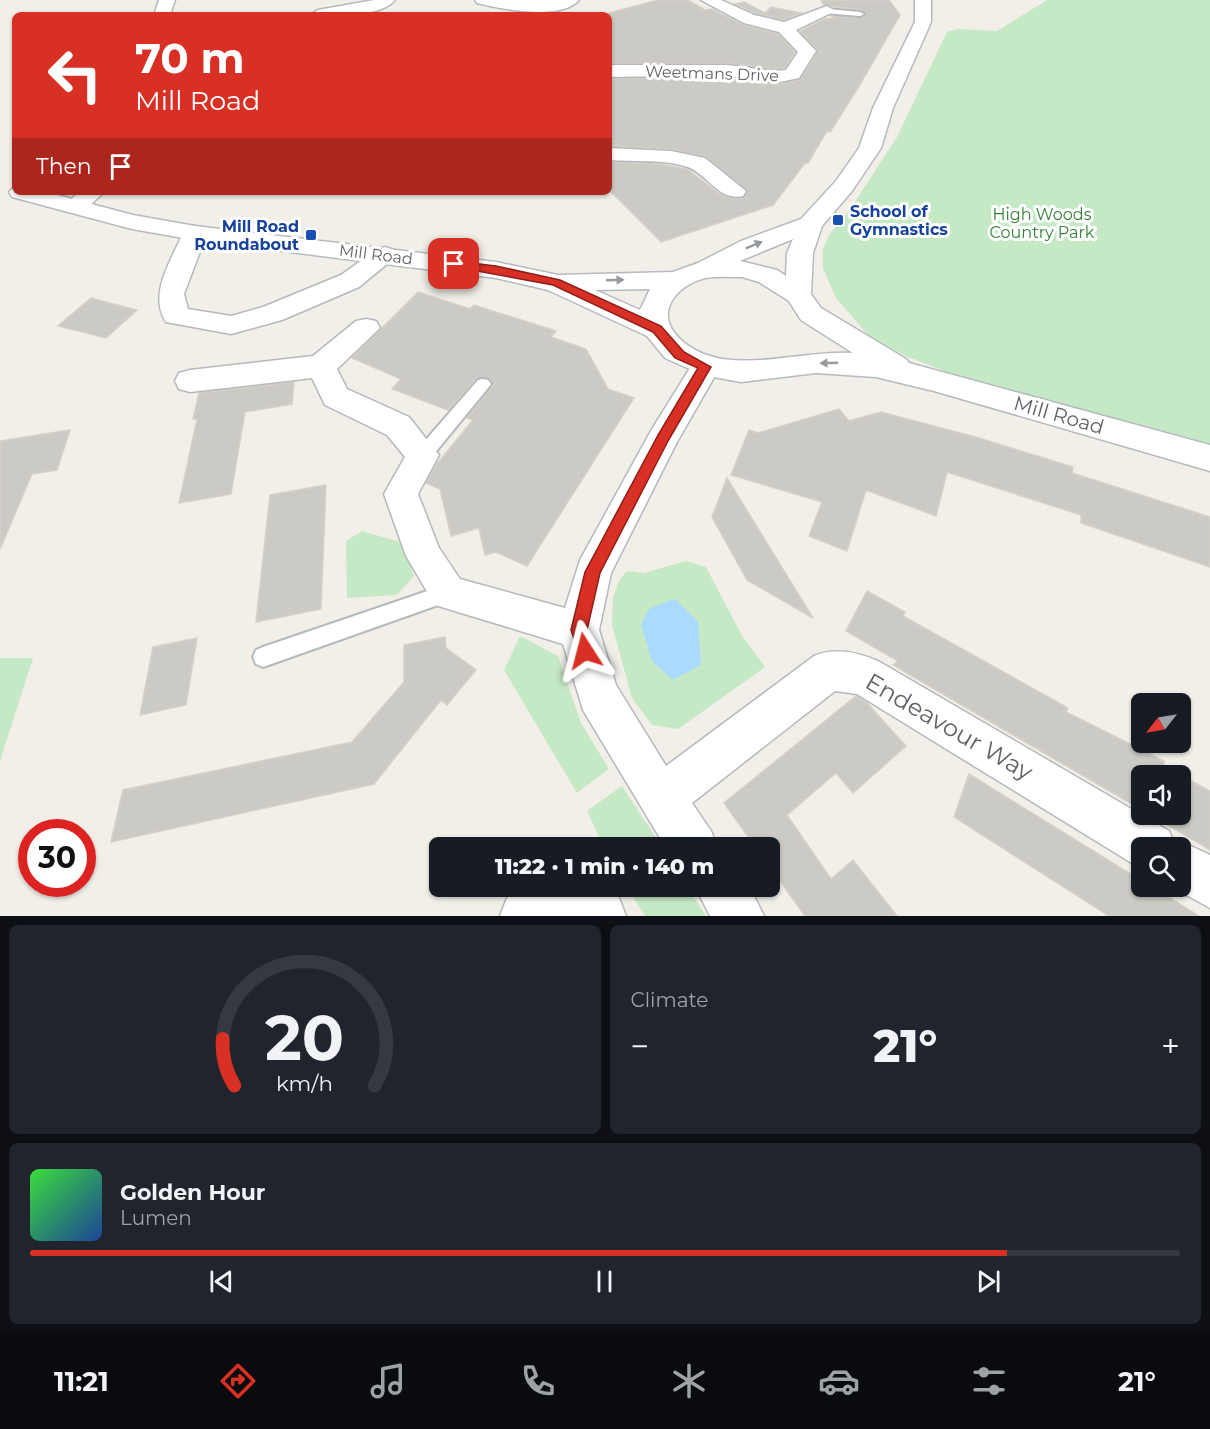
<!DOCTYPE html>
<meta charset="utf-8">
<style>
body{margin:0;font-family:Montserrat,sans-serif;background:#20242c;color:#f1f3f6;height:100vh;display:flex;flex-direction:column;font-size:22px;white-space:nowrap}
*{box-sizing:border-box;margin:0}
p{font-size:20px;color:#9ea1a6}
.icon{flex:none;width:33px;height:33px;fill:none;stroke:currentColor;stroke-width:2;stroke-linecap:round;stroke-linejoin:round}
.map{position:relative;height:916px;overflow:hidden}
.side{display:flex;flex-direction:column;gap:9px;padding:9px;background:#0d0f14;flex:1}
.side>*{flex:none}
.guide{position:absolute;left:12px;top:12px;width:600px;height:183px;border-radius:9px;box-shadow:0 2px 4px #0004;background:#d93025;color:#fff;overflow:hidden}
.needle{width:39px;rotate:239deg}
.controls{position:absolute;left:1131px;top:693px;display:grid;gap:12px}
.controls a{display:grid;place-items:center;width:60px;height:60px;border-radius:9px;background:#171b24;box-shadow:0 2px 4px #0004;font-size:30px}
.speed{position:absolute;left:18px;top:819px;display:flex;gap:12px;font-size:30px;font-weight:700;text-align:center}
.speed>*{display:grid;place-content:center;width:78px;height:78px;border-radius:50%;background:#171b24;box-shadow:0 2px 4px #0004;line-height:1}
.speed .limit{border:9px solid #d22;background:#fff;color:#111}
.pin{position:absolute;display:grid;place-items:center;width:51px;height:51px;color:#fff;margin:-26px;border-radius:12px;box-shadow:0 3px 9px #0006}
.me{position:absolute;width:66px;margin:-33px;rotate:351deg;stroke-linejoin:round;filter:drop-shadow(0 0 4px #0008)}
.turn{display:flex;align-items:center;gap:21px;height:126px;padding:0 24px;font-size:27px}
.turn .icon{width:78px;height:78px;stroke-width:2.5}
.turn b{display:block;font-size:42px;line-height:51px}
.then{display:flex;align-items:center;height:57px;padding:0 24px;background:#0003;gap:12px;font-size:22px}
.big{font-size:45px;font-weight:800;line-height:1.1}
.side .tile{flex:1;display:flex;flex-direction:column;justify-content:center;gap:9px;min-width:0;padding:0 21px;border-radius:9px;background:#20242c}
.side .dial{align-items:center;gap:0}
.dial svg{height:156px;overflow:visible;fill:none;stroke:#363941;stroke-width:7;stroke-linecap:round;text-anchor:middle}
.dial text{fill:#f1f3f6;stroke:none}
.song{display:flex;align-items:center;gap:18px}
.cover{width:72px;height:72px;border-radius:9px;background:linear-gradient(135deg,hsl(120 70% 55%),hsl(220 70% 35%))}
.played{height:6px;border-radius:3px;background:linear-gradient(90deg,#d93025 85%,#363941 85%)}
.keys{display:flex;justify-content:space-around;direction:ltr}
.heat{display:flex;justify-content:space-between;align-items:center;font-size:33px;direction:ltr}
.side .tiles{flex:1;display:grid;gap:9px;grid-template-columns:1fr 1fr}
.tile:last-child{grid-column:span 2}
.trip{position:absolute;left:429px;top:837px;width:351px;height:60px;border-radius:9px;background:#171b24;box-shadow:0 2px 4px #0004;font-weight:800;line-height:60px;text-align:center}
.tabs{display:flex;height:96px;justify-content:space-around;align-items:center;background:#090b0e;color:#9ea1a6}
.tabs .icon{width:42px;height:42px}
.tabs .selected{color:#d93025}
.tabs b{font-size:27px;color:#f1f3f6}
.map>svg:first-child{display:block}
.green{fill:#c5e8c5}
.water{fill:#aadaff}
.building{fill:#cccac5;stroke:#d6d1c6;stroke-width:1.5}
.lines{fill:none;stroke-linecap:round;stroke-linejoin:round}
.lane-casing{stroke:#b5b8bc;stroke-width:4}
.street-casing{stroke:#b5b8bc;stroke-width:3}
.secondary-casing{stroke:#b6babf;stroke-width:3}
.lane{fill:#fff;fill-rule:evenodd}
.street{fill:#fff;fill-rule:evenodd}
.secondary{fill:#fff;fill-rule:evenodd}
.oneway{fill:#979a9d}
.route{fill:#d93025;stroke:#8d1f18;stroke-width:1.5}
.transit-dot{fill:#1a4fb4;stroke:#fff;stroke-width:2}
.labels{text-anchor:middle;stroke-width:6;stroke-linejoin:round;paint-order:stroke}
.far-street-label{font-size:16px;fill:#5f6368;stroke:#fff}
.far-transit-label{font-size:16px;font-weight:bold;fill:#164399;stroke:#fff;text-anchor:start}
.far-park-label{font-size:16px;fill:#348238;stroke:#fff}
.street-label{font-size:20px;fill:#5f6368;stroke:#fff}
.near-street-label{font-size:24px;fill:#5f6368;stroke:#fff}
</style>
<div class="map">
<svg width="1210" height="916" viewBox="0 0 1210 916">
<rect width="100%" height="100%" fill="#f1efe8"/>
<path class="green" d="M1047,0h163v445l-261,-72 -43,-17 -38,-21 -32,-37 -13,-30v-19l6,-14 20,-24 48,-74 50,-105 11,-3 39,2z
M362,531l38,11 14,34 -17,19 -50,3 -1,-57z
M686,561l20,6 35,67 24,33 -87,62 -26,-4 -20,-27 -20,-73 1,-28 7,-18 7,-8 17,2z
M520,636l38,20 23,67 28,46 -32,24 -73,-123z
M0,658h33l-33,103z
M622,786l40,61h-58l-17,-36z
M627,887h60l19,29h-61z"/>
<path class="water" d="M675,599l23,23 3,43 -28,15 -21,-19 -11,-37 9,-16z"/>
<path class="building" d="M658,0h30l17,10 7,-1 31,16 35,9 17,18 -10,16 -10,1 -48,-6h-118v-50z
M821,0h68l11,15 -42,73 -28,44 -3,-1 -19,32h-3l-32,42 -112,37 -52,-52v-28l50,2 28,5 33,25 14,5 9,-1 5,-7 -43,-35 -34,-7 -62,-3v-67l118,-2 48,8 24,-5 19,-29 -18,-20 26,-13 8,1 -3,-3 29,2 6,-3 -6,-5 -36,-5z
M744,2l21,11 6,-6 30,6 -17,7 -29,-7 -20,-9z
M418,292l52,17 4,-4 82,26 -5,6 35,12 22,40 26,9 -107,168 -31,-14 -11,3 -6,-27 -28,8 -11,-47 -14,-6 10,-18 37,-45 -6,-2 26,-33 -3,-6h-14l-28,31 -56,-21 9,-10 -49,-21z
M91,298l46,12 -31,28 -48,-12z
M294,382l-2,22 -47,8 -14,82 -52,9 18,-84h-4l6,-26z
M839,409l10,12 32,-9 98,26 94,29 -1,6 138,44v50l-129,-44v-8l-134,-43 -11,44 -70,-26 -19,61 -38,-15 13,-34 -91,-27 18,-45 9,3z
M70,430l-13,40 -25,4 -32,75v-108z
M727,478l86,140 -66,-38 -35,-63z
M326,485l-5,124 -65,13 14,-127z
M867,591l38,21 -2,4 165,92 -2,4 98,49v5l46,25v59l-61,-36h31v-38h-38v34l-249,-145 5,-4 -52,-30z
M445,637l1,11 30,22 -29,35 -6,-5 -67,84 -263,58 12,-52 229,-48 52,-60v-37z
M197,638l-11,67 -46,10 13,-68z
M856,696l11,7 39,43 -53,47 -17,-20 -49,42 44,64 22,-19 44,56h-92l-35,-49v-19h-14l-32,-45z
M969,774l173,107v5h9l48,30h-90l-155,-99z"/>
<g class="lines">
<g class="lane-casing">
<path id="lane" d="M827,9l33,3 4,2 -4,2 -36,-3z
M483,379l5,1 3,4 -3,4 -59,72h-12l-2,-5 2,-5 61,-70z
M448,584l7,3 3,6 -3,6 -192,68 -7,-3 -3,-7 3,-7 7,-3z"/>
</g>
<g class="street-casing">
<path id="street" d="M159,0h16l-5,15h-16z
M374,0h21c-15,18 -63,15 -85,15l8,-5z
M475,0h104c-18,21 -78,9 -102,3z
M701,0h20l33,15 30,7 43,-16 8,5 -39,19 20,21 -17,27 -24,5 -48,-8 -118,2v-12h118l48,6 11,-1 12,-18 -19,-20 -35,-9z
M609,148l62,3 34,7 41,33 -3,5c-23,6 -35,-21 -55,-29 -24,-8 -54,-5 -79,-7z
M79,192h25l-21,20h-16l-4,-5z
M195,226l9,2 3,5 -23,61 4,15 43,7 32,-9 78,-32 35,-25 9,-3 9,3 4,5 -39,32 -77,33 -51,14 -65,-12c-18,-28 5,-61 17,-89l3,-5z
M366,319l10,2 4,7 -43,41 10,20 62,28 30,38 -21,39 21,54 21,31 105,29 15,-48 72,-131 43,-69 10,-3 10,3 5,7 -43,75 -66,131 -12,57 17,55 50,81 148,-110c21,-9 43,-4 64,5l291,170 5,12 6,-2 30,14v53l-40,-22h10v-38h-38v20l-7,-3 -278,-171 -22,-3 -143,112 19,28 7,17h-52l-83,-138 -20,-66 -128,-39 -29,-49 -22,-62 21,-37 -18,-22 -62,-30 -13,-27 -122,14 -11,-3 -4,-8 4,-8 11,-3 123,-14 43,-35z
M523,886h85l11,12 7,18h-126l7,-18z
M695,886h54l15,30h-54z"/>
</g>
<g class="secondary-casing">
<path id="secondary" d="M915,0h16v22l-38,86 -12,40 -29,43 -30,35 -9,27 -2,41 10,14 85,51 3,4 301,82v26l-276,-80 -58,-14 -60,-4 -75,9 -38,-7 -38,-17 -18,-22 -99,-46 -52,-12 -301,-38 -63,-11 -120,-32 -3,-5 6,-6v6h31l87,23 62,11 301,36 62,13 115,-3 25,-9 43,-22 60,-22 35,-38 23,-33 14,-40 42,-86zM793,239l-6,14 -1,23 -9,-6 -37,-9zM742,277l17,5 30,19 12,19 52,33c-44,-3 -103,16 -143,3 -30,-9 -60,-38 -29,-66 6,-5 16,-10 24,-12 12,-2 25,-1 37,-1zM650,289l-10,21 -45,-20z"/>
</g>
<use href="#lane" class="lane"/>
<use href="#street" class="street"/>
<use href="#secondary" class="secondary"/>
</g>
<defs><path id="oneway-solid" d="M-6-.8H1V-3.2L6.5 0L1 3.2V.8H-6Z" transform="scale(1.5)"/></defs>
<g class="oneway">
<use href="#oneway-solid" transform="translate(754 245) rotate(-23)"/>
<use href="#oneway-solid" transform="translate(615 280) rotate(-2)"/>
<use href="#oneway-solid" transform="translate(829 363) rotate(178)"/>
</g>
<path class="route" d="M454,261l42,5 64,14 101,46 23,26 27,15 -43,74 -68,132 -13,57 7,21 -3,6 -6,2 -5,-2 -9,-27 14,-58 73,-137 40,-67 -23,-10 -22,-26 -100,-47 -103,-19 -2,-2z"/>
<g class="transit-dot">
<rect x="832" y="214" width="12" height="12" rx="3"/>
<rect x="305" y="229" width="12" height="12" rx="3"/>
</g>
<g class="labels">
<g class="far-street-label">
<text transform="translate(712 73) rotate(2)" y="6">Weetmans Drive</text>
<text transform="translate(376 254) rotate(7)" y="6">Mill Road</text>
</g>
<g class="far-transit-label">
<text x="850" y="217">School of<tspan x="850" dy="18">Gymnastics</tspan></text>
<text x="299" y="232" text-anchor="end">Mill Road<tspan x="299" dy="18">Roundabout</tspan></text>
</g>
<g class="far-park-label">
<text x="1042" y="220">High Woods<tspan x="1042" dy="18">Country Park</tspan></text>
</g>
<g class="street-label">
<text transform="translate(1059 415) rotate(16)" y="7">Mill Road</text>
</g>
<g class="near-street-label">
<text transform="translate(949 727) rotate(30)" y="8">Endeavour Way</text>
</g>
</g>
</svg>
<div class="controls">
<a><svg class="needle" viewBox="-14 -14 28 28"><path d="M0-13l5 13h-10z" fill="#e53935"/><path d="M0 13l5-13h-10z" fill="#9ea1a6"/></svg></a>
<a><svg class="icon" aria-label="sound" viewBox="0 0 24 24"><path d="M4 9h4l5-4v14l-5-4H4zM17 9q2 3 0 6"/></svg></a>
<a><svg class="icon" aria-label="search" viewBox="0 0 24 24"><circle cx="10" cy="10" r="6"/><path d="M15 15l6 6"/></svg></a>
</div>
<div class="speed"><div class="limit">30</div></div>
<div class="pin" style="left:454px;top:264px;background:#d93025"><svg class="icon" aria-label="arrive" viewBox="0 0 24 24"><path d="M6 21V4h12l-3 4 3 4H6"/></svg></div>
<svg class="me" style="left:585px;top:651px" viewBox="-20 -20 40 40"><path d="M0-17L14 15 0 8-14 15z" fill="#d93025" stroke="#fff" stroke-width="4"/></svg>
<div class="trip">11:22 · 1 min · 140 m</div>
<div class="guide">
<div class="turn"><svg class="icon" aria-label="left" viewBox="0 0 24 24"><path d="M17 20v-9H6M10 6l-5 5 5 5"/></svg><div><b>70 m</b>Mill Road</div></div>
<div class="then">Then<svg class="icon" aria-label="arrive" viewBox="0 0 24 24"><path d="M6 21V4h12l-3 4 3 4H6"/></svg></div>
</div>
</div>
<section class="side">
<div class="tiles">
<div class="tile dial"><svg viewBox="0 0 100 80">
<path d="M14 69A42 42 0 1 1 86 69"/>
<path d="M14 69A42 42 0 0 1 8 45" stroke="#d93025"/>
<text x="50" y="56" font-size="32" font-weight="700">20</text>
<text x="50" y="72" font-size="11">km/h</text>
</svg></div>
<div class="tile"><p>Climate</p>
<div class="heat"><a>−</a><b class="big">21°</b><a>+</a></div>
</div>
<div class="tile">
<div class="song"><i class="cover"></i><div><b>Golden Hour</b><p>Lumen</p></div></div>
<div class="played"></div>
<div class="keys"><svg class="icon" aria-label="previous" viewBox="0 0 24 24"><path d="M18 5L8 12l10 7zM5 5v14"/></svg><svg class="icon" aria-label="pause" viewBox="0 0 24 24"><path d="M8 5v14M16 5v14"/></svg><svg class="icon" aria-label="next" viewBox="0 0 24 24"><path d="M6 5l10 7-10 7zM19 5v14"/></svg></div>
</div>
</div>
</section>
<nav class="tabs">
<b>11:21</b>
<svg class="icon selected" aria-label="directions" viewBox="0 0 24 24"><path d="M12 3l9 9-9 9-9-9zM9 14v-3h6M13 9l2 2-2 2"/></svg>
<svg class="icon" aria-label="music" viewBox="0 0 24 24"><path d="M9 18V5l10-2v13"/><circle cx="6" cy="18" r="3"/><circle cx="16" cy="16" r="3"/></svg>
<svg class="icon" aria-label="phone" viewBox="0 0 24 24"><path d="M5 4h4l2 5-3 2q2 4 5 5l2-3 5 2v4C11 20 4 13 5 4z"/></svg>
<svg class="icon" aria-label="climate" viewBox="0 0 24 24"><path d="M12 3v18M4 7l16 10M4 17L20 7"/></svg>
<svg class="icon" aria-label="car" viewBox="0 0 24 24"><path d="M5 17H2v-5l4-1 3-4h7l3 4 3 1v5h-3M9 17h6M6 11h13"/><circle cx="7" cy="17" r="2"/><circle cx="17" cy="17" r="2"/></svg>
<svg class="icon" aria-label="filters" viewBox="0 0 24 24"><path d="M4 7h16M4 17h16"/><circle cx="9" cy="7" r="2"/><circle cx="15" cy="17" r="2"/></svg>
<b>21°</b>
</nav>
